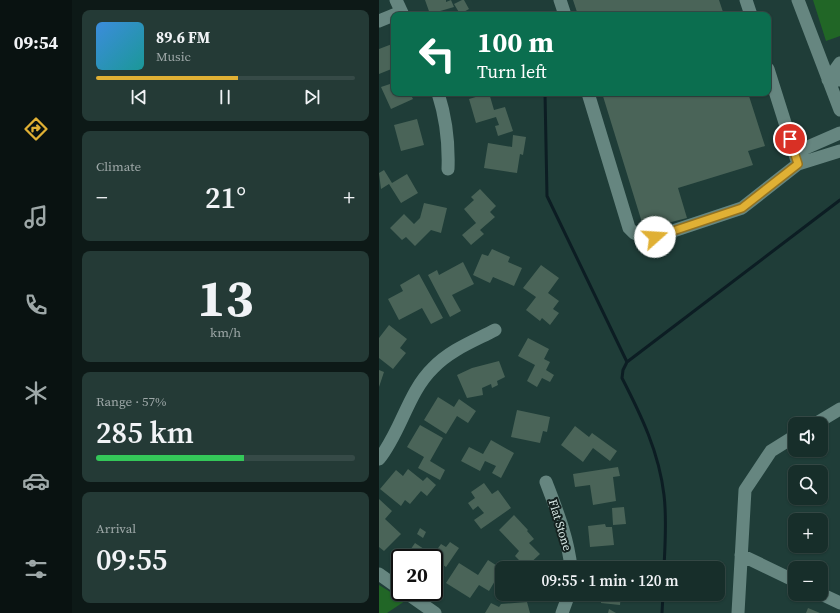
<!DOCTYPE html>
<meta charset="utf-8">
<style>
body{margin:0;font-family:"Source Serif 4",serif;background:#243a36;color:#f1f3f6;height:100vh;display:flex;flex-direction:column;font-size:15px;white-space:nowrap}
*{box-sizing:border-box;margin:0}
p{font-size:13px;color:#9ea8a8}
.icon{flex:none;width:22px;height:22px;fill:none;stroke:currentColor;stroke-width:2;stroke-linecap:round;stroke-linejoin:round}
.map{position:relative;flex:1;overflow:hidden}
.panel{display:flex;flex-direction:column;gap:10px;padding:10px;background:#0d1917;width:307px}
.panel>*{flex:none}
.top-card{position:absolute;left:12px;top:12px;width:380px;height:84px;border-radius:8px;box-shadow:0 1px 3px #0004,0 0 0 1px #364a47;background:#0b6e4f;color:#fff;overflow:hidden}
.buttons{position:absolute;left:409px;top:417px;display:grid;gap:8px}
.buttons a{display:grid;place-items:center;width:40px;height:40px;border-radius:8px;background:#172e2a;box-shadow:0 1px 3px #0004,0 0 0 1px #364a47;font-size:20px}
.speed{position:absolute;left:12px;top:549px;display:flex;gap:8px;font-size:20px;font-weight:700;text-align:center}
.speed>*{display:grid;place-content:center;width:52px;height:52px;border-radius:50%;background:#172e2a;box-shadow:0 1px 3px #0004,0 0 0 1px #364a47;line-height:1}
.speed .limit{border:2px solid #111;border-radius:6px;background:#fff;color:#111}
.pin{position:absolute;display:grid;place-items:center;width:34px;height:34px;color:#fff;margin:-17px;border:2px solid #fff;border-radius:50%;box-shadow:0 1px 4px #0007}
.me{position:absolute;width:44px;margin:-22px;rotate:71deg;stroke-linejoin:round;filter:drop-shadow(0 0 3px #0008)}
.turn{display:flex;align-items:center;gap:14px;height:84px;padding:0 20px;font-size:18px}
.turn .icon{width:52px;height:52px;stroke-width:2.5}
.turn b{display:block;font-size:28px;line-height:34px}
.big{font-size:30px;font-weight:600;line-height:1.1}
.panel .card{flex:1;display:flex;flex-direction:column;justify-content:center;gap:6px;min-width:0;padding:0 14px;border-radius:8px;background:#243a36}
.panel .dial{align-items:center;gap:0}
.dial b{font-size:52px;line-height:1}
.song{display:flex;align-items:center;gap:12px}
.cover{width:48px;height:48px;border-radius:6px;background:linear-gradient(135deg,hsl(210 70% 55%),hsl(180 70% 35%))}
.played{height:4px;border-radius:2px;background:linear-gradient(90deg,#e0b034 55%,#364a47 55%)}
.keys{display:flex;justify-content:space-around;direction:ltr}
.heat{display:flex;justify-content:space-between;align-items:center;font-size:22px;direction:ltr}
.charge{height:6px;border-radius:3px;background:linear-gradient(90deg,#34c759 57%,#364a47 0)}
.trip{position:absolute;left:116px;top:561px;width:230px;height:40px;border-radius:8px;background:#172e2a;box-shadow:0 1px 3px #0004,0 0 0 1px #364a47;font-weight:600;line-height:40px;text-align:center}
main{display:flex;flex:1;min-height:0}
.dock{display:flex;flex-direction:column;width:72px;justify-content:space-around;align-items:center;background:#091211;color:#9ea8a8}
.dock .icon{width:28px;height:28px}
.dock .on{color:#e0b034}
.dock b{font-size:18px;color:#f1f3f6}
.map>svg:first-child{display:block}
.green{fill:#216626}
.lines{fill:none;stroke-linecap:round;stroke-linejoin:round}
.stream{stroke:#0c1d23;stroke-width:3}
.building{fill:#4a6458}
.minor{stroke:#668680;stroke-width:13}
.route-casing{stroke:#927222;stroke-width:10}
.route{stroke:#e0b034;stroke-width:7}
.labels{text-anchor:middle;stroke-width:4;stroke-linejoin:round;paint-order:stroke}
.street-label{font-size:12px;fill:#d7e8e5;stroke:#14211f}
</style>
<main>
<nav class="dock">
<b>09:54</b>
<svg class="icon on" aria-label="directions" viewBox="0 0 24 24"><path d="M12 3l9 9-9 9-9-9zM9 14v-3h6M13 9l2 2-2 2"/></svg>
<svg class="icon" aria-label="music" viewBox="0 0 24 24"><path d="M9 18V5l10-2v13"/><circle cx="6" cy="18" r="3"/><circle cx="16" cy="16" r="3"/></svg>
<svg class="icon" aria-label="phone" viewBox="0 0 24 24"><path d="M5 4h4l2 5-3 2q2 4 5 5l2-3 5 2v4C11 20 4 13 5 4z"/></svg>
<svg class="icon" aria-label="climate" viewBox="0 0 24 24"><path d="M12 3v18M4 7l16 10M4 17L20 7"/></svg>
<svg class="icon" aria-label="car" viewBox="0 0 24 24"><path d="M5 17H2v-5l4-1 3-4h7l3 4 3 1v5h-3M9 17h6M6 11h13"/><circle cx="7" cy="17" r="2"/><circle cx="17" cy="17" r="2"/></svg>
<svg class="icon" aria-label="filters" viewBox="0 0 24 24"><path d="M4 7h16M4 17h16"/><circle cx="9" cy="7" r="2"/><circle cx="15" cy="17" r="2"/></svg>
</nav>
<section class="panel">
<div class="card">
<div class="song"><i class="cover"></i><div><b>89.6 FM</b><p>Music</p></div></div>
<div class="played"></div>
<div class="keys"><svg class="icon" aria-label="previous" viewBox="0 0 24 24"><path d="M18 5L8 12l10 7zM5 5v14"/></svg><svg class="icon" aria-label="pause" viewBox="0 0 24 24"><path d="M8 5v14M16 5v14"/></svg><svg class="icon" aria-label="next" viewBox="0 0 24 24"><path d="M6 5l10 7-10 7zM19 5v14"/></svg></div>
</div>
<div class="card"><p>Climate</p>
<div class="heat"><a>−</a><b class="big">21°</b><a>+</a></div>
</div>
<div class="card dial"><b>13</b><p>km/h</p></div>
<div class="card"><p>Range · 57%</p><b class="big">285 km</b><div class="charge"></div></div>
<div class="card"><p>Arrival</p><b class="big">09:55</b></div>
</section>
<div class="map">
<svg width="461" height="613" viewBox="0 0 461 613">
<rect width="100%" height="100%" fill="#1f3d38"/>
<path class="green" d="M434,0h27v36l-14,5z
M0,585l26,16 -18,12h-8z"/>
<g class="lines">
<path class="stream" d="M166,93l2,103 80,166
M285,568c1,-24 3,-49 0,-73 -5,-43 -23,-80 -42,-117l1,-8 4,-8 213,-162
M283,613l1,-19"/>
</g>
<path class="building" d="M46,0h21v2l5,-2 3,7 -24,7z
M83,0h2l5,9 -9,5 -6,-10z
M194,0h146l5,15h-146z
M13,44l2,5v19l-15,6v-25z
M14,83l1,10h16l3,6 -22,10 -10,-22z
M110,93l5,17 11,-3 8,24 -15,5 -3,-10 4,-1 -3,-8 -20,6 -7,-24z
M223,93h146l17,53 -17,5 5,14 -75,23 9,30 -43,11z
M38,119l7,26 -23,6 -7,-26z
M134,135l13,2 -3,18 -3,-1 -3,19 -33,-5 4,-25 24,4z
M5,170l8,13 15,-9 11,19 -17,10 -12,-19 -8,5 -2,-16z
M101,189l16,17 -6,6 5,5 -15,13 4,4 -13,11 -9,-10 14,-12 -12,-14 10,-9 -3,-3z
M45,203l23,5 -6,25 -10,-3 -16,16 -9,-9 -4,3 -12,-12 14,-14 10,10 6,-6z
M113,249l18,8 -2,5 14,6 -8,18 -21,-9 -3,6 -17,-8 9,-21 6,2z
M84,262l11,22 -22,11 9,16 -11,6 -22,-42 9,-5 2,5z
M162,265l18,13 -11,15 11,8 -6,8 6,4 -9,12 -8,-7 -2,3 -14,-11 10,-13 -13,-9z
M40,274l24,44 -12,6 -9,-16 -23,12 -11,-21 15,-8 -3,-6z
M10,325l18,14 -7,9 6,5 -13,16 -14,-11v-20z
M149,338l21,11 -5,10 6,3 -4,8 8,5 -4,7 -8,-4 -5,9 -10,-6 8,-16 -17,-9z
M120,361l6,16 -8,4 1,4 -6,3 -1,-4 -9,4 1,7 -16,3 -10,-23 15,-7z
M0,370l5,2 -5,15z
M59,397l16,10 5,-8 17,12 -8,12 -11,-7 -11,18 -22,-14z
M138,410l33,7 -3,15 -4,-1 -3,12 -29,-6z
M41,425l23,13 -13,23 15,9 -5,10 -22,-12 6,-11 -17,-10z
M196,426l14,11 3,-4 25,18 -7,10 -17,-13 -10,14 -22,-17z
M112,440l23,13 -13,25 -9,-5 4,-7 -11,-5 -5,10 -19,-10 8,-14 14,7z
M239,467l2,9 -7,1 3,24 -23,4 -3,-20 -15,2 -2,-13z
M29,469l15,12 4,-4 9,8 -9,11 -6,-5 -11,13 -5,-4 -4,6 -21,-17 16,-19 7,6z
M105,483l8,11 6,-4 13,18 -30,21 -7,-9 10,-7 -6,-7 -5,4 -5,-7 7,-5 -4,-6z
M0,499l13,12 -7,8 16,15 -17,17 -5,-4z
M245,507l2,17 -13,1 -1,-17z
M135,515l14,15 -1,1 7,8 -5,4 11,11 -14,13 -11,-11 4,-5 -20,-21z
M226,524l1,3h6l2,18 -24,2 -2,-21z
M41,528l6,4 -3,6 -6,-4z
M71,542l9,6 -13,19 -9,-6 -3,5v-8h-24l-4,-2 9,-13 15,10 2,-4 4,2 5,-7 5,3z
M109,560l14,9 -13,22 -10,-6 -9,13 -24,-15 13,-20 19,12z
M211,565l19,2v1h-19z
M222,594h20l-1,11 -19,-2z
M148,602l3,11h-45l6,-10 8,4 2,-3z
M429,608l12,5h-14z
M230,609l7,4h-8z"/>
<g class="lines">
<path class="minor" d="M17,0l7,15
M181,0l5,15
M367,0l5,15
M419,0l42,110
M0,21l22,-9
M461,63l-12,17h12
M59,93c8,25 11,50 10,76
M209,93l41,135 5,5 21,4 87,-29 56,-44 -30,-95
M415,153l46,-20
M419,164l42,-13
M436,424l25,-15
M0,459c22,-27 29,-67 54,-91 17,-18 41,-27 62,-38
M167,482c11,29 22,56 25,86
M362,555l54,26
M0,574l21,15
M26,592l30,21
M442,594l19,9
M183,613l7,-19
M359,613l7,-123 26,-39 24,-15"/>
</g>
<g class="lines">
<g class="route-casing">
<path id="route" d="M276,237l87,-29 56,-44 -8,-25"/>
</g>
<use href="#route" class="route"/>
</g>
<g class="labels">
<g class="street-label">
<text transform="translate(181 525) rotate(73)" y="4">Flat Stone</text>
</g>
</g>
</svg>
<div class="buttons">
<a><svg class="icon" aria-label="sound" viewBox="0 0 24 24"><path d="M4 9h4l5-4v14l-5-4H4zM17 9q2 3 0 6"/></svg></a>
<a><svg class="icon" aria-label="search" viewBox="0 0 24 24"><circle cx="10" cy="10" r="6"/><path d="M15 15l6 6"/></svg></a>
<a>+</a>
<a>−</a>
</div>
<div class="speed"><div class="limit">20</div></div>
<div class="pin" style="left:411px;top:139px;background:#d93025"><svg class="icon" aria-label="arrive" viewBox="0 0 24 24"><path d="M6 21V4h12l-3 4 3 4H6"/></svg></div>
<svg class="me" style="left:276px;top:237px" viewBox="-20 -20 40 40"><circle r="19" fill="#fff"/><path d="M0-13L10 11 0 6-10 11z" fill="#e0b034"/></svg>
<div class="trip">09:55 · 1 min · 120 m</div>
<div class="top-card">
<div class="turn"><svg class="icon" aria-label="left" viewBox="0 0 24 24"><path d="M17 20v-9H6M10 6l-5 5 5 5"/></svg><div><b>100 m</b>Turn left</div></div>
</div>
</div>
</main>
